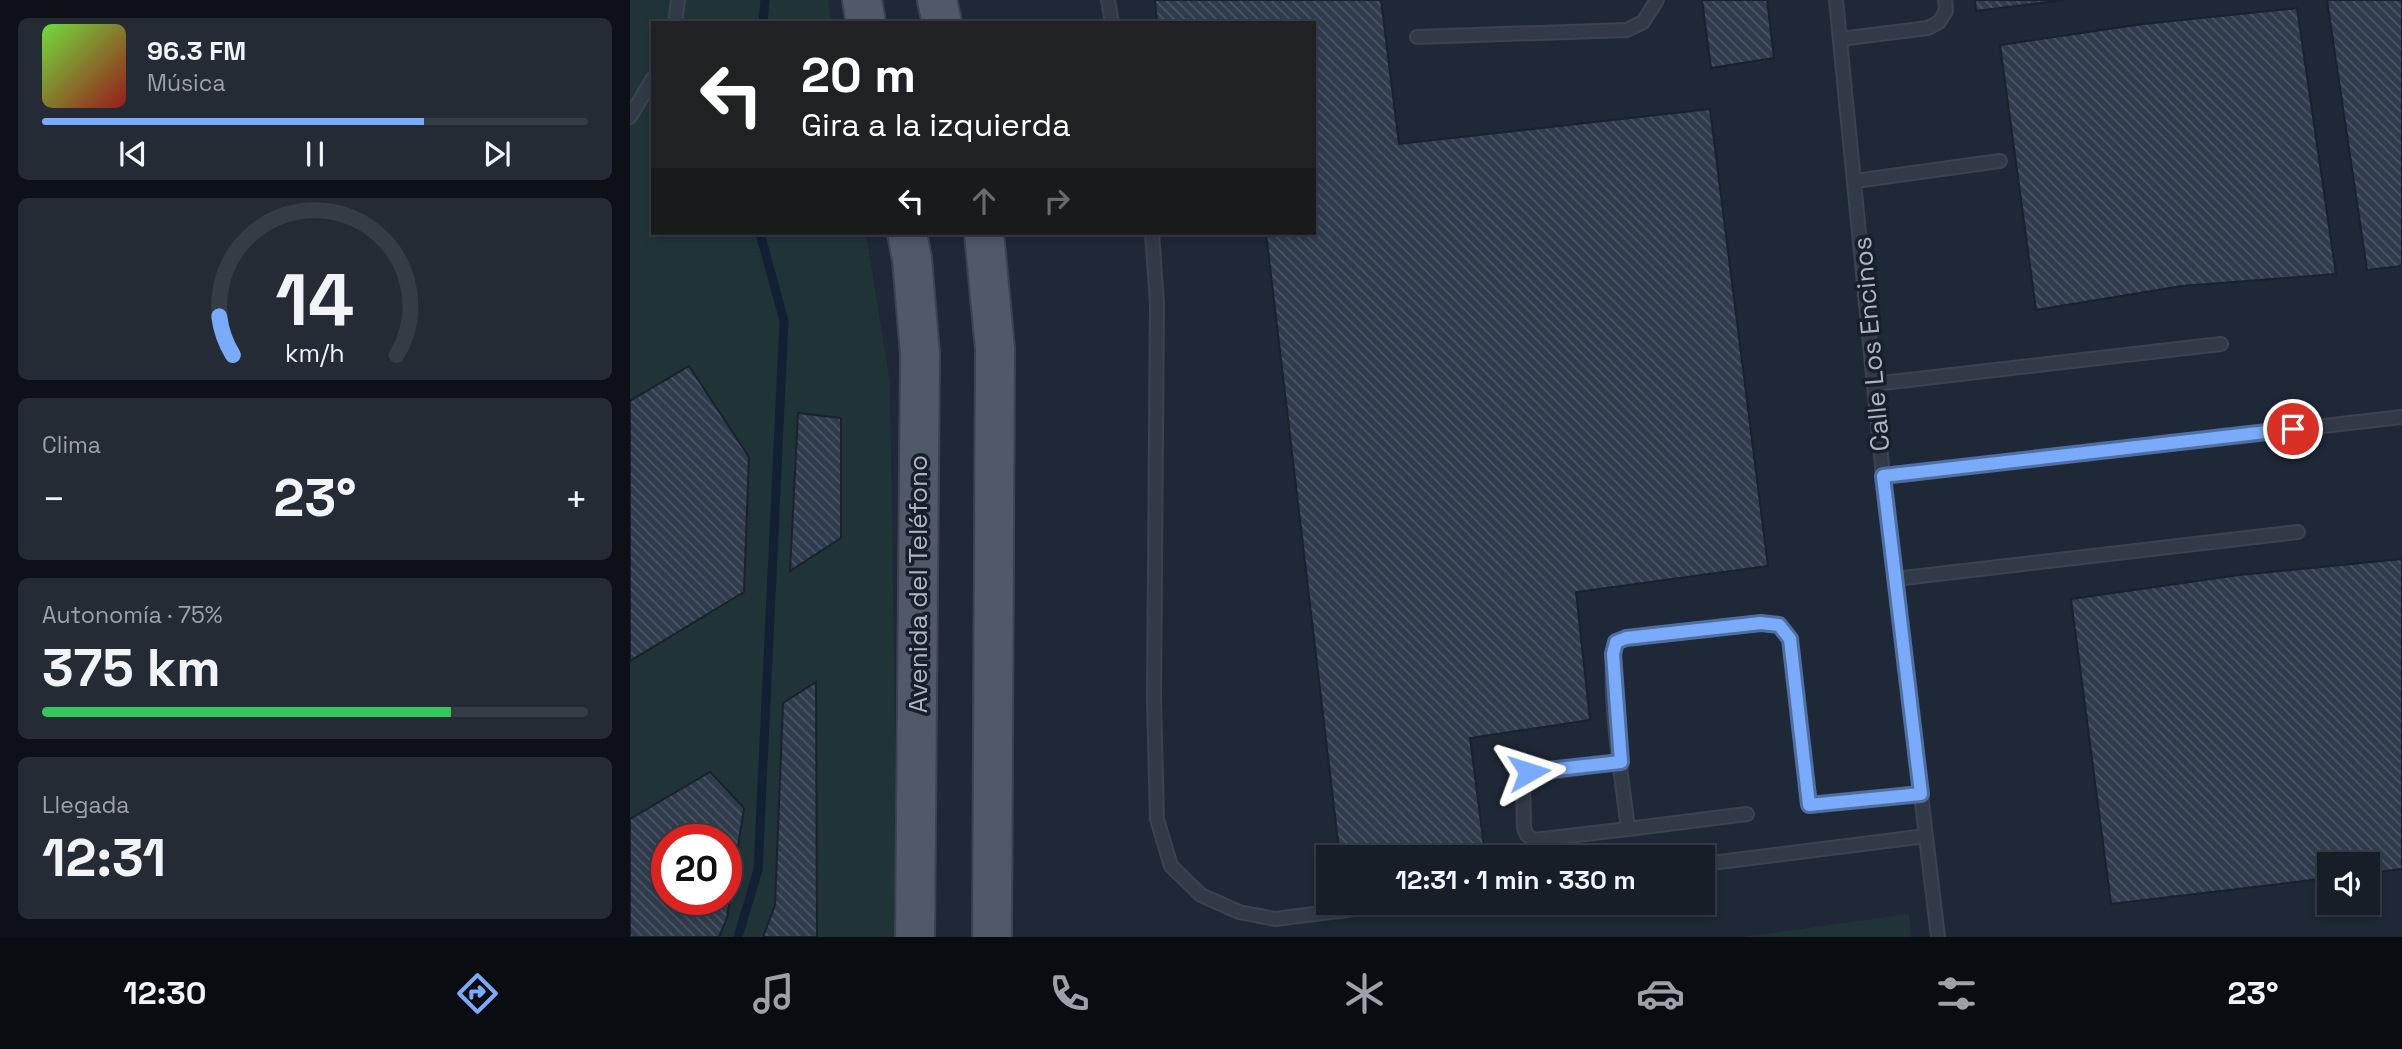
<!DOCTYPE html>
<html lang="es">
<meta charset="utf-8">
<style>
body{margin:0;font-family:"Space Grotesk",sans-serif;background:#242b34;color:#f1f3f6;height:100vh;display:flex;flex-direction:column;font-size:26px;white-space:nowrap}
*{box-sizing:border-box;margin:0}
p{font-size:23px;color:#9ea2a8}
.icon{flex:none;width:38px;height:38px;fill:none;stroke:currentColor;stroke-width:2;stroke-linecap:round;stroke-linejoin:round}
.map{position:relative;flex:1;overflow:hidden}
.drawer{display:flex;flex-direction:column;gap:18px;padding:18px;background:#0d1016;width:630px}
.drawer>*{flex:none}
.banner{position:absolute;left:21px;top:21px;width:665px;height:214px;border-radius:0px;box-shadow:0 4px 10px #0003,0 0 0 2px #363c45;background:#202124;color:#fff;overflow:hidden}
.fabs{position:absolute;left:1687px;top:852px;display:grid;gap:14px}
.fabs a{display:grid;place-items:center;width:63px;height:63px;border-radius:0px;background:#171e28;box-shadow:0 4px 10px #0003,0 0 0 2px #363c45;font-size:35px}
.speed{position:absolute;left:21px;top:824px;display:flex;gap:14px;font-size:35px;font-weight:700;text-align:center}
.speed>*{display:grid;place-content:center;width:91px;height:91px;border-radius:50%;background:#171e28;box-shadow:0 4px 10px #0003,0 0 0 2px #363c45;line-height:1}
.speed .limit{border:10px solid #d22;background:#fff;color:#111}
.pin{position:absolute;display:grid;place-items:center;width:60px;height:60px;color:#fff;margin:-30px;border:4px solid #fff;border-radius:50%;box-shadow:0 2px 7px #0007}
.me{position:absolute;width:77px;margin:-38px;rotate:84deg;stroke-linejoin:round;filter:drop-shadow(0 0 5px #0008)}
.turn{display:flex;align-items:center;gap:24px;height:147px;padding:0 35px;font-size:32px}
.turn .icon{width:91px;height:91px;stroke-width:2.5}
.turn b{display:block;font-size:49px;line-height:60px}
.lanes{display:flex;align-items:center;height:66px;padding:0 35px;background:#0003;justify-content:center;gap:35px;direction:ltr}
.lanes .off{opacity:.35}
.big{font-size:52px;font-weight:700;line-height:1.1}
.drawer .card{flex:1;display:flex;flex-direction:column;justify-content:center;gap:10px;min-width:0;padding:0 24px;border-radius:10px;background:#242b34}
.drawer .dial{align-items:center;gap:0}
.dial svg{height:182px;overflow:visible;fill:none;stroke:#363c45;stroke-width:7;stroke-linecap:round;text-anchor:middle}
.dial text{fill:#f1f3f6;stroke:none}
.song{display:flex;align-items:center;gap:21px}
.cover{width:84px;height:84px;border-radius:10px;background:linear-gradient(135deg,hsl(100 70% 55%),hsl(0 70% 35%))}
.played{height:7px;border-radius:4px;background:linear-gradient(90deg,#7aaafa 70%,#363c45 70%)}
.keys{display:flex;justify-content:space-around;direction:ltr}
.heat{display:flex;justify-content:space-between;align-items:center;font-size:38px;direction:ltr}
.charge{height:10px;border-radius:5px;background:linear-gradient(90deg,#34c759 75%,#363c45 0)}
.trip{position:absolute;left:686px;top:845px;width:399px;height:70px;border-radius:0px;background:#171e28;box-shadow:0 4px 10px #0003,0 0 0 2px #363c45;font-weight:700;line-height:70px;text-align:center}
.menu{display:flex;height:112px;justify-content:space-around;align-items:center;background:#090c10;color:#9ea2a8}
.menu .icon{width:49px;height:49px}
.menu .active{color:#7aaafa}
.menu b{font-size:32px;color:#f1f3f6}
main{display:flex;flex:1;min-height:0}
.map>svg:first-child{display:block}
.grass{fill:#203437;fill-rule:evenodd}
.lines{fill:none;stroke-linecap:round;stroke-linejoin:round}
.stream{stroke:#131f33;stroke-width:9}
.building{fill:url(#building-back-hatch);stroke:#1a212d;stroke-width:2;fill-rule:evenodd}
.lane-casing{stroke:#3c4350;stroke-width:16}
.primary-casing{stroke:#3c4350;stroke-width:42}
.lane{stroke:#323a47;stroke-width:12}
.primary{stroke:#505967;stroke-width:38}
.route-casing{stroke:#4f6ea2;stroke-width:18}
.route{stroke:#7aaafa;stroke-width:12}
.labels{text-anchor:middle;stroke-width:7;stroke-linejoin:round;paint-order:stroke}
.street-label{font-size:26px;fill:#acb5c4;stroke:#181f2b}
</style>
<main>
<section class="drawer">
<div class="card">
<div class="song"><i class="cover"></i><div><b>96.3 FM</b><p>Música</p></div></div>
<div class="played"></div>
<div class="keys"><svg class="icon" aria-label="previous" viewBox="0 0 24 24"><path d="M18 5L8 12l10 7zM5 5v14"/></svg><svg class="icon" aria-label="pause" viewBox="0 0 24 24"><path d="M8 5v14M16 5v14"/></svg><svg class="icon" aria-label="next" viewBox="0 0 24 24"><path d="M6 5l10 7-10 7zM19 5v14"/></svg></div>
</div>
<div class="card dial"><svg viewBox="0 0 100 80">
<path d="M14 69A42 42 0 1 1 86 69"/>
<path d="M14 69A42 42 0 0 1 8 52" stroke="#7aaafa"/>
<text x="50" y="56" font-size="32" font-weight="700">14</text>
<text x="50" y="72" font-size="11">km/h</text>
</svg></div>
<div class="card"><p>Clima</p>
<div class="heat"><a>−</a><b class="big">23°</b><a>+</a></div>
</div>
<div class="card"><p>Autonomía · 75%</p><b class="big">375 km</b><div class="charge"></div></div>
<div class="card"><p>Llegada</p><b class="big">12:31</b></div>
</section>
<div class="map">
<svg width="1772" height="937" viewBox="0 0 1772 937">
<defs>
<pattern id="building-back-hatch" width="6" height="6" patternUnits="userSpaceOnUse" patternTransform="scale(1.75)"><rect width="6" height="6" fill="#303c4d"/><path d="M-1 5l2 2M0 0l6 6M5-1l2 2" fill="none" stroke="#4b5665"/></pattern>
</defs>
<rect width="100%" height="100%" fill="#1f2836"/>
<path class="grass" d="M0,0h198l3,23h-178v210h213l24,150 8,554h-268zM37,840h59v60h-59z
M1279,914l2,23h-167z"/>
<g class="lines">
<path class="stream" d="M133,23l2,-23
M108,937l20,-67 26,-549 -24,-88"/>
</g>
<path class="building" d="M525,0h226l18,144 311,-35 58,457 -192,26 14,128 -120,18 15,116 -38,4h-107l-74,-625h48v-210h-157z
M1072,0h65l7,58 -63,10z
M1345,0h90l-89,11z
M1697,0h75v266l-35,4z
M1667,8l39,266 -154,12 -146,24 -36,-265 143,-21z
M59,366l60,91 -5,135 -114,69v-260z
M168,413l43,5v120l-51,33z
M1772,559v310l-34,4v-9h-39v14l-218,26 -40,-305 168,-24z
M186,682l1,255h-54l12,-32 8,-202z
M80,772l34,36 -17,110 -8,19h-89v-118zM37,840h59v60h-59z"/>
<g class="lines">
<g class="lane-casing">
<path id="lane" d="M478,0l4,23
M1206,0l47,476 55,461
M45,23l3,-23
M787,37l210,-7 16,-8 14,-22
M1210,39l88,-11 11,-6 7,-11 -1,-11
M0,117l23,-39
M1225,181l145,-20
M522,233l5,71 -3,394 3,121 14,47 30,29 38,17 36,7 127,-16
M1244,384l347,-40
M1253,476l519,-59
M1265,579l403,-47
M991,762l-98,14 1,52 3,7 7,5 94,-11c-5,-45 -23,-148 -12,-187l10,-4 135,-15 18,2 11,14 19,166 112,-11
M998,829l119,-15
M1073,864l223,-28"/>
</g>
<g class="primary-casing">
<path id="primary" d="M232,0l4,23
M307,0l5,23
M277,233l5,26 8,95 -5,583
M354,233l11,116 -3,588"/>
</g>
<use href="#lane" class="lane"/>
<use href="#primary" class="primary"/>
</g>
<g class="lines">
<g class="route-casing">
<path id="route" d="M899,772l92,-10 -8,-108 3,-12 10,-4 135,-15 18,2 11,14 19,166 112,-11 -38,-318 410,-47"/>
</g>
<use href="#route" class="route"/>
</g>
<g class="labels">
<g class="street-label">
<text transform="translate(1241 344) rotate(-95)" y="9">Calle Los Encinos</text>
<text transform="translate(288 584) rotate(-90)" y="9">Avenida del Teléfono</text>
</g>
</g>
</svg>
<div class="fabs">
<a><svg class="icon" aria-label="sound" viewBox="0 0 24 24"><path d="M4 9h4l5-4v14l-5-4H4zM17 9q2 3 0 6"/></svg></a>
</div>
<div class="speed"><div class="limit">20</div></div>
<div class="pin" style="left:1663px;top:429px;background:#d93025"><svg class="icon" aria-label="arrive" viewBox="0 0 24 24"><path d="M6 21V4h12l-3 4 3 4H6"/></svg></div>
<svg class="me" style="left:899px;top:772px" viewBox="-20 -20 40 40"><path d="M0-17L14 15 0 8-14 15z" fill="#7aaafa" stroke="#fff" stroke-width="4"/></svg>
<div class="trip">12:31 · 1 min · 330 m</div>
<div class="banner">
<div class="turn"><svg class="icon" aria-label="left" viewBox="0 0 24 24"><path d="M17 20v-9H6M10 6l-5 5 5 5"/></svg><div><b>20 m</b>Gira a la izquierda</div></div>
<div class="lanes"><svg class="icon" aria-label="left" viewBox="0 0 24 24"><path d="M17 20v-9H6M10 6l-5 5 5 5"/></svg><svg class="icon off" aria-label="ahead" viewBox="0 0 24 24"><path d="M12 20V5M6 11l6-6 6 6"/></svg><svg class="icon off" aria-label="right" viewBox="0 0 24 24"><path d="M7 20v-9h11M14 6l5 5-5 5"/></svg></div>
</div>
</div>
</main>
<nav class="menu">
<b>12:30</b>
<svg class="icon active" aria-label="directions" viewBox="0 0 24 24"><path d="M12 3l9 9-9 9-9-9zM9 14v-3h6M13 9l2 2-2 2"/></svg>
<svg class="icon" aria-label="music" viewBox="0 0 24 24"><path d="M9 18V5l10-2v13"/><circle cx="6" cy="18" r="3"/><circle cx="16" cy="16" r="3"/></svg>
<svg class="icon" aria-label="phone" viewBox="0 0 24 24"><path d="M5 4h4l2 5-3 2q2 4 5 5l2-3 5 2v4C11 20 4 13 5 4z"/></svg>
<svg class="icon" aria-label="climate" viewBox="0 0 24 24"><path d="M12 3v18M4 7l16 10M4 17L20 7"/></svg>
<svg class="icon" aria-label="car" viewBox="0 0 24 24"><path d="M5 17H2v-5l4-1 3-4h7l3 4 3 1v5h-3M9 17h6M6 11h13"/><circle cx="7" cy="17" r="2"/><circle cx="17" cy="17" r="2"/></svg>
<svg class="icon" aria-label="filters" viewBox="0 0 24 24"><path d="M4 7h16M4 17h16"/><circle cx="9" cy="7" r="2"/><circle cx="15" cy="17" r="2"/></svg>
<b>23°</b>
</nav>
